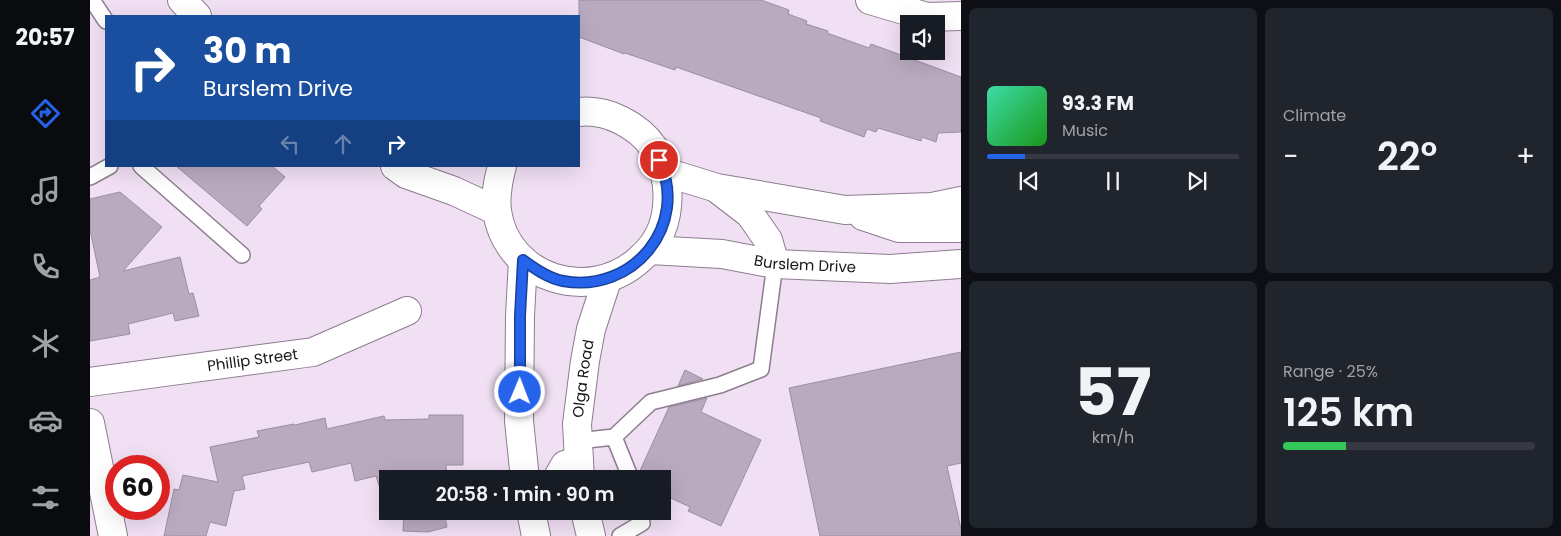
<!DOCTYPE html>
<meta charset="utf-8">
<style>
body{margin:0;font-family:Poppins,sans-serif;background:#20242c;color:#f1f3f6;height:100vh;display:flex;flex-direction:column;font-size:19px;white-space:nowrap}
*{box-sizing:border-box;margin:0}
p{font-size:16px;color:#9ea1a6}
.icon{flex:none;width:28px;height:28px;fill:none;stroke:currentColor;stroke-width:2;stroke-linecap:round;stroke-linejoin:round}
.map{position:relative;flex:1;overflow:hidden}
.drawer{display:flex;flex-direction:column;gap:8px;padding:8px;background:#0d0f14;width:600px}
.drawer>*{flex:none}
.banner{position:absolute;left:15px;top:15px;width:475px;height:152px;border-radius:0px;box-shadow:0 5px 20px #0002;background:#1a4fa0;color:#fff;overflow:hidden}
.tools{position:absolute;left:810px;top:15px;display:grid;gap:10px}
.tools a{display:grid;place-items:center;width:45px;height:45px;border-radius:0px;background:#171b24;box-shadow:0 5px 20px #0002;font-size:25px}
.speed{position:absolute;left:15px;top:455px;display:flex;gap:10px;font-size:25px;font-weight:700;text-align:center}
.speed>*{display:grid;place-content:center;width:65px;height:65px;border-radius:50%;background:#171b24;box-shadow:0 5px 20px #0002;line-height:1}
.speed .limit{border:8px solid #d22;background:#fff;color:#111}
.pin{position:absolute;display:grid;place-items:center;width:42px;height:42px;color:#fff;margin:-21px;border:2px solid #fff;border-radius:50%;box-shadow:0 1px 5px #0007}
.me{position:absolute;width:55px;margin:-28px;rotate:1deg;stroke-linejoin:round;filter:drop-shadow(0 0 4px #0008)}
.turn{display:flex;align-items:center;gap:18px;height:105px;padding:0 15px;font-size:22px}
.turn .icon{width:65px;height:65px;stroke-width:2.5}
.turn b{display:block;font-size:35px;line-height:42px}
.lanes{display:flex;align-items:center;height:48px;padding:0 15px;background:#0003;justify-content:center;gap:25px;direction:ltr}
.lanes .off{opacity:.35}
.big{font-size:38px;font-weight:600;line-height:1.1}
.drawer .widget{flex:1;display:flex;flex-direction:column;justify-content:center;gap:8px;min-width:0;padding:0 18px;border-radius:8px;background:#20242c}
.drawer .dial{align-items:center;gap:0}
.dial b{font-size:65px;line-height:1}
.song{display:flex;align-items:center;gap:15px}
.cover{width:60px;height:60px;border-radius:8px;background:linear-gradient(135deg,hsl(160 70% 55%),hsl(120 70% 35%))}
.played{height:5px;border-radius:2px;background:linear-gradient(90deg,#2563eb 15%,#363941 15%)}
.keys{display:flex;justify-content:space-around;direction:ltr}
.heat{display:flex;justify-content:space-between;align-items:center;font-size:28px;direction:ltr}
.charge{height:8px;border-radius:4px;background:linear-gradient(90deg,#34c759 25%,#363941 0)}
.drawer .tiles{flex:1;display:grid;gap:8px;grid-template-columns:repeat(2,1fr)}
.trip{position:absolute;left:289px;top:470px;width:292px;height:50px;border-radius:0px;background:#171b24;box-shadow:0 5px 20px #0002;font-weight:600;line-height:50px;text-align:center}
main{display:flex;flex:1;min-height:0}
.menu{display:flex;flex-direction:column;width:90px;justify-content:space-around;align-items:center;background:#090b0e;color:#9ea1a6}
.menu .icon{width:35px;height:35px}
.menu .on{color:#2563eb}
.menu b{font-size:22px;color:#f1f3f6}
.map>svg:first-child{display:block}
.building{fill:#b9aac0;stroke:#9c8ea2}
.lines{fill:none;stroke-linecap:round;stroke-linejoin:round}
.lane-casing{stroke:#8d7d8f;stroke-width:18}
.street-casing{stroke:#8d7d8f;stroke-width:30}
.primary-casing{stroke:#8d7d8f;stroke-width:30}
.lane{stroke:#fff;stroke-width:15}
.street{stroke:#fff;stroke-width:28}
.primary{stroke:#fff;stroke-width:28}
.route-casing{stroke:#184099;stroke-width:12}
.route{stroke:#2563eb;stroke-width:9}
.labels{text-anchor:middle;stroke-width:4.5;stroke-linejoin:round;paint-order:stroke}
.street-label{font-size:15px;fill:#1a141b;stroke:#fceefe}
</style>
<main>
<nav class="menu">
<b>20:57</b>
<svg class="icon on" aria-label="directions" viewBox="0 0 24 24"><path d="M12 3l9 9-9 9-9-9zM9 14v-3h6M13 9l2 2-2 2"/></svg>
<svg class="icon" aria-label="music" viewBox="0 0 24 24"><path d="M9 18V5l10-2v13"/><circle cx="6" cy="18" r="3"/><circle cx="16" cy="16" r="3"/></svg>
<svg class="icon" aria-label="phone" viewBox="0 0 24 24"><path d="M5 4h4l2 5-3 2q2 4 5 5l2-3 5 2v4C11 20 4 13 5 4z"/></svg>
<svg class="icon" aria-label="climate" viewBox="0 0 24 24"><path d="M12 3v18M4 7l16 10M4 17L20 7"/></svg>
<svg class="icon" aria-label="car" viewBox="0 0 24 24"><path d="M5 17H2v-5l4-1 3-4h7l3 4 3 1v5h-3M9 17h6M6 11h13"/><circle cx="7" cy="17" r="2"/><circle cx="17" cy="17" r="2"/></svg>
<svg class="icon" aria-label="filters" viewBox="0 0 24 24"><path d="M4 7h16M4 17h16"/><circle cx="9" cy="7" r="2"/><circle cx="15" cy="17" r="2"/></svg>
</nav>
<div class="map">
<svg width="871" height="536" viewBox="0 0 871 536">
<rect width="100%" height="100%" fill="#f1dff4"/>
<path class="building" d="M489,0h182l28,10 -1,4 19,7 -1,3 22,7 -1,2 42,15 2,-4 90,33v55l-23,1 -2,9 -14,-5 -1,4 -43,-13 -2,4 -9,-3 -3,8 -44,-16 1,-3 -145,-51 -1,3 -50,-17 -1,1 -45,-17z
M86,166h96l13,11 -26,29 3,3 -15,17z
M30,192l42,35 -39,44 57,-14 9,37 4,-1 6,23 -24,5 -2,-8 -45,11 2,10 -40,7v-61l10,-3 -10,-47v-31z
M871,352v111l-14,3 14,63v7h-141l-31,-148z
M595,370l18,9 -25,7z
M617,398l-6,14 60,28 -40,86 -33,-15 2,-4 -28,-13v-15h-22l-1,-6 30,-66z
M339,415h34v50h-17l1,13 -59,1v14l-6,2 -6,-19 -21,5 -4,-18 -39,9 -3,-10 -67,14 3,13 -11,2 -8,35 -16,-4 -4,14h-42l10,-47 5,1 4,-15 35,7 -8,-35 49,-10 -2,-6 37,-7 1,1 30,-7 2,11 57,-13 1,4 44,-1z
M314,511h40l3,16 -19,5 -25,-1z"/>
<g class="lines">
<g class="lane-casing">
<path id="lane" d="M2,0l14,21
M51,166l101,89
M0,177l20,-11
M524,437l17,42
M488,441l36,-4 37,-35 69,-17 41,-16 14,-105
M530,536l22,-13 -3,-12"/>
</g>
<g class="street-casing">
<g id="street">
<path d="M780,0l57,17 34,-1"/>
<path id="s1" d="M0,382l223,-30 94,-41"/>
<path d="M0,423l23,113"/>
</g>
</g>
<g class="primary-casing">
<g id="primary">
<path d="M92,0l15,16"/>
<path d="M305,166l11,8 48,17 43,20"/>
<path d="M412,166c-4,15 -7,29 -5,45 10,69 94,93 143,48 14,-12 23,-28 26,-45 4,-23 0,-46 -12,-66 -16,-23 -47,-39 -75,-36"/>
<path d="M575,172l52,16 128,22 87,-3 29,-6"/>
<path d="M630,191l30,23 18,26 7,24"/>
<path d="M773,216l36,12h62"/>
<path id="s2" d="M560,250l72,4 53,10 115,5 71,-5"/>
<path d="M433,260l-3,56 -1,105 6,58"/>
<path d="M467,479l8,-14 14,-4"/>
<path id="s3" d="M490,479l-3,-55 8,-63 6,-32 16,-49"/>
<path d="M441,511l5,25"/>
<path d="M495,511l6,25"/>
</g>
</g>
<use href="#lane" class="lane"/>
<use href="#street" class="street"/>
<use href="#primary" class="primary"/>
</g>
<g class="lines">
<g class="route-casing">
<path id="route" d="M430,392v-76l3,-56c12,9 25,18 40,21 70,13 127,-56 96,-121"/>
</g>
<use href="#route" class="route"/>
</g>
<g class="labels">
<g class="street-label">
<text dy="5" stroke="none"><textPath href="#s2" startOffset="156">Burslem Drive</textPath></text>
<text dy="5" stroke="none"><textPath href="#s1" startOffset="164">Phillip Street</textPath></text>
<text dy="5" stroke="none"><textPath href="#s3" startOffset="101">Olga Road</textPath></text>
</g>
</g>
</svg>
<div class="tools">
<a><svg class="icon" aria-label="sound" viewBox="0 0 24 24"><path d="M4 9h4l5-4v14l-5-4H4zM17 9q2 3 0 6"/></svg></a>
</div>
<div class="speed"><div class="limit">60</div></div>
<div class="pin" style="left:569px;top:160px;background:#d93025"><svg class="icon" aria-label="arrive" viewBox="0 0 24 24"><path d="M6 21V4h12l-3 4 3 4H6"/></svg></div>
<svg class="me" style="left:430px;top:392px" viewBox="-20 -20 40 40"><circle r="17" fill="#2563eb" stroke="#fff" stroke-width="3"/><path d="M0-11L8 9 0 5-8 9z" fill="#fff"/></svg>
<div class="trip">20:58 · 1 min · 90 m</div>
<div class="banner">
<div class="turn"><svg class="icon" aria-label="right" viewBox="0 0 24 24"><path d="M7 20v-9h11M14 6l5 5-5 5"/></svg><div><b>30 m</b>Burslem Drive</div></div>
<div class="lanes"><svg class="icon off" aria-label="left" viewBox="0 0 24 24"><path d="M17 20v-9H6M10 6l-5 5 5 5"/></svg><svg class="icon off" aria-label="ahead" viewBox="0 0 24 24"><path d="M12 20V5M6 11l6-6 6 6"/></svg><svg class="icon" aria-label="right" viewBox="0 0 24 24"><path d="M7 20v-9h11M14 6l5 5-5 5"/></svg></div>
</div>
</div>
<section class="drawer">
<div class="tiles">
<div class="widget">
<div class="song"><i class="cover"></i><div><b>93.3 FM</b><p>Music</p></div></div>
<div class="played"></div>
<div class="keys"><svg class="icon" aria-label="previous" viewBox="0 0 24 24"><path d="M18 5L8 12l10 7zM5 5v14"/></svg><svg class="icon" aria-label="pause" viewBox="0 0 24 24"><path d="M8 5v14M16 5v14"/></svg><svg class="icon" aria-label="next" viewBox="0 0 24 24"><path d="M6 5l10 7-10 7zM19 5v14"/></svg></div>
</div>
<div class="widget"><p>Climate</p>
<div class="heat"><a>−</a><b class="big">22°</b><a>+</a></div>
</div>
<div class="widget dial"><b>57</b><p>km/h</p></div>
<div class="widget"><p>Range · 25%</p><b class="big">125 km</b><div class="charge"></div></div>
</div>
</section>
</main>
